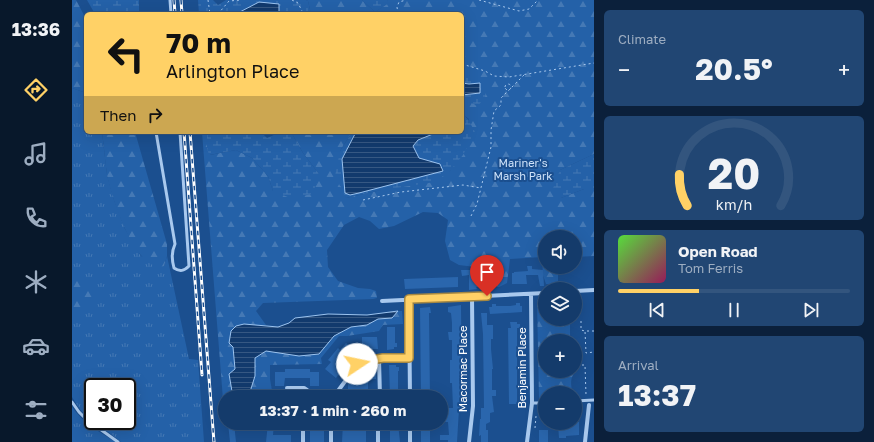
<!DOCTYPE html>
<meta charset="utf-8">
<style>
body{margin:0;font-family:"Golos Text",sans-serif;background:#214673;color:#f1f3f6;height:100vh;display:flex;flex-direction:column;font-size:15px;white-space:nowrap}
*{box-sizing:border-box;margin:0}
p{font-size:13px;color:#9dadc1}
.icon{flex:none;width:22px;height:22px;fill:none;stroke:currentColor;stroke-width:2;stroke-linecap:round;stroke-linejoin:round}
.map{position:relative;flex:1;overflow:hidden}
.panel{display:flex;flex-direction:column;gap:10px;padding:10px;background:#0b203b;width:280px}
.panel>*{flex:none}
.hud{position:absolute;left:12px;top:12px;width:380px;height:122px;border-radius:6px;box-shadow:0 4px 16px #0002,0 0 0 1px #33557e;background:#ffd166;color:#111;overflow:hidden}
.tools{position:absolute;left:466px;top:230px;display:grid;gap:8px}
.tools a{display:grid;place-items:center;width:44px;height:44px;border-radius:50%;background:#143b6b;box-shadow:0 4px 16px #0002,0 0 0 1px #33557e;font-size:20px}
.speed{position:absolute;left:12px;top:378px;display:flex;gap:8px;font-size:20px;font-weight:700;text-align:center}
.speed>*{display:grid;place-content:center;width:52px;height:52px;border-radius:50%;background:#143b6b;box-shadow:0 4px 16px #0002,0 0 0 1px #33557e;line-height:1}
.speed .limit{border:2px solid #111;border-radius:6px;background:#fff;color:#111}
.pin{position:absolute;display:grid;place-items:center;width:34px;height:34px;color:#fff;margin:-41px -17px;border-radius:50% 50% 50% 0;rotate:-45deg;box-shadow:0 0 4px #0007}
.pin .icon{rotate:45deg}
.me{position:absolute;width:44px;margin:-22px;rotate:79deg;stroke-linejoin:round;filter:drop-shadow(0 0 3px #0008)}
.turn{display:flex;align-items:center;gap:14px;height:84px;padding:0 16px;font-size:18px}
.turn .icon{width:52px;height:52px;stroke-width:2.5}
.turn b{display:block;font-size:28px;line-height:34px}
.then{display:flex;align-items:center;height:38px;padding:0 16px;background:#0003;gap:8px;font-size:15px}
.big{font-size:30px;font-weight:700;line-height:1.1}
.panel .widget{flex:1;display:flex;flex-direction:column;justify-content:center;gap:6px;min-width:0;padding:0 14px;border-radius:6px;background:#214673}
.panel .dial{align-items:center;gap:0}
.dial svg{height:104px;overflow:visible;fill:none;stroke:#33557e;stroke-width:7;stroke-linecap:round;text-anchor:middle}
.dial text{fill:#f1f3f6;stroke:none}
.song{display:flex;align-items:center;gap:12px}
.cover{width:48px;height:48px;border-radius:6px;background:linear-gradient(135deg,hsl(110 70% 55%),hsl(330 70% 35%))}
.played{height:4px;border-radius:2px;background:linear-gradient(90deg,#ffd166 35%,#33557e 35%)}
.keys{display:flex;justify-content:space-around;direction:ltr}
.heat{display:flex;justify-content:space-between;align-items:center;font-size:22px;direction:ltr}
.trip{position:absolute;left:146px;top:390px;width:230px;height:40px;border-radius:20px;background:#143b6b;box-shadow:0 4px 16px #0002,0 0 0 1px #33557e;font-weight:700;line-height:40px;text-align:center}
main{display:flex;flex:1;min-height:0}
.tab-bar{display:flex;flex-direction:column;width:72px;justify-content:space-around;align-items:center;background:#08182b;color:#9dadc1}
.tab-bar .icon{width:28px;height:28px}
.tab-bar .current{color:#ffd166}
.tab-bar b{font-size:18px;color:#f1f3f6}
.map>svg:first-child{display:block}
.grass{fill:url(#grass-tufts)}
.forest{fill:url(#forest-firs)}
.wetland{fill:url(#wetland-marsh)}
.water{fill:url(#water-rules);stroke:#9cc4f0}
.building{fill:#2a66ad}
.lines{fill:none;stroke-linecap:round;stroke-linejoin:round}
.path{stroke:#a9c9ee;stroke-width:1;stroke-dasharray:2 3;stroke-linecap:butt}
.service{stroke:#a9c9ee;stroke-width:3}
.minor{stroke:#a9c9ee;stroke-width:4}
.rail-casing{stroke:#fff;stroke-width:3}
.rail{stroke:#1b4f8f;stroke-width:1.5;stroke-dasharray:4.5;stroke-linecap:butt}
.route-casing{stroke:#a68842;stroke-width:10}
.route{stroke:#ffd166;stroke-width:7}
.labels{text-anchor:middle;stroke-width:4;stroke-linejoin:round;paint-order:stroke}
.park-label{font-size:11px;fill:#cfe3fa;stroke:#1b4f8f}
.street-label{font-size:11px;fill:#fff;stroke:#1b4f8f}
</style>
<main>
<nav class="tab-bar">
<b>13:36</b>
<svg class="icon current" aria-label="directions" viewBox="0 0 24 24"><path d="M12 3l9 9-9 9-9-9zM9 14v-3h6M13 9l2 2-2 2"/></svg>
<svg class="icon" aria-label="music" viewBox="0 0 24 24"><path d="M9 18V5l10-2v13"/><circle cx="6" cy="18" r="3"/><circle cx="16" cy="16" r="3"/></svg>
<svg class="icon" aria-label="phone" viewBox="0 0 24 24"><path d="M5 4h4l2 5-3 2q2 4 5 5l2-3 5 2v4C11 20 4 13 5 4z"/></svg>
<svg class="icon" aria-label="climate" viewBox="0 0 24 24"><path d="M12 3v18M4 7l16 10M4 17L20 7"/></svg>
<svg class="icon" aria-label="car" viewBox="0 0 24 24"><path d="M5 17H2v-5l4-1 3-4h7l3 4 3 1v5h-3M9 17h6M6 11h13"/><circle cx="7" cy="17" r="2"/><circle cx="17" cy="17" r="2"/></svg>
<svg class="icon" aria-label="filters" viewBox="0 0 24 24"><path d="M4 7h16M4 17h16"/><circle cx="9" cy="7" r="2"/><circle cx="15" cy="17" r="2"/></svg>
</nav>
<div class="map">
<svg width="522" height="442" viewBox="0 0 522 442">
<defs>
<pattern id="grass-tufts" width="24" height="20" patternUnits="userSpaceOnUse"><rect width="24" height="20" fill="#2461a8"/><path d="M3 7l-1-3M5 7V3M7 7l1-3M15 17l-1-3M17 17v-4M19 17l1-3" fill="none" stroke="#4579b5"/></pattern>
<pattern id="forest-firs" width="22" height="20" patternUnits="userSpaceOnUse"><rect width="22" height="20" fill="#2461a8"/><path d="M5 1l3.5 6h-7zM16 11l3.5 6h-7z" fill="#4579b5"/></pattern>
<pattern id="wetland-marsh" width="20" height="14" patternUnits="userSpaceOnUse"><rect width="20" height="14" fill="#2461a8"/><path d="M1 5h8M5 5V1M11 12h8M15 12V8" fill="none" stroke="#4579b5"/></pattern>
<pattern id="water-rules" width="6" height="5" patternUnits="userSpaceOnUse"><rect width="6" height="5" fill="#123a6d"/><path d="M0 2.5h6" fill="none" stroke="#365883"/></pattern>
</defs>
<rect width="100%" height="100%" fill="#1b4f8f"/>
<path class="grass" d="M0,88l14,5v39h16l5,43 7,25 11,29 16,27 23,10 3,-10 22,103 9,1 6,82h-83l-27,-21h33v-34h-34v33l-12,-9 -9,-14z
M0,407c11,16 27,25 44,35h-44z"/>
<path class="forest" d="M0,0h4l10,19v74l-14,-5z
M234,0h56l13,12 13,-9 -1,-3h207v154l-34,16 1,28 23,-9h10v67l-19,1v-20h-30v30h13v14l-6,3h-6l-3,-9 -1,-18 -32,2 -3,24 -8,4 -5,-2 -3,-12 -7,-5 -25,-3 -9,-5 -5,-19 3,-21 -10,-7 -15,-1 -29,14 -15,3 -9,-8 -11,-4 -15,8 -17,25 1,17 10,14 20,7 12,1 6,2 1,7 -4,1 -110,4 -7,8 10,14h-7l-26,22 2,22 -4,19 2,9h-8v15h-1l-22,-280h5v16l3,7 26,-5 16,8 16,18 5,15 46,-17 -16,-21 -12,-21h61l-12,19 6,47 31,-7 73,-20 19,-52 -7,-5v-9l4,-4 19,-5 -16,-21h-7v-61h-151l-3,-13z
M30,132h33l32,112v12l-3,10c-29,8 -53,-71 -57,-91 -2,-14 -3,-29 -5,-43z
M15,278l9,12 -6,17 -9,5 -9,-3v-30z
M465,300h8v19h25v22h-25v30h30v-7c1,6 0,6 -2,11 -3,5 -2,13 0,18h-28v6h-6z
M326,311h4l1,13 -20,1 -4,6 -32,5h-8l-18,22 1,6 -52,1v14l3,18h-25l7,-21v-18l11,-7 53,3 15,-18 17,-9 16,-2 11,-6 14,-1z"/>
<path class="wetland" d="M15,0h52v14h-44z
M126,0h15l5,5 8,-5h80l2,1 3,13h-32v-10l-20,-2 -23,12h-37z
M290,0h25l2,3 -14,9z
M390,75h7l18,10 -2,12 -7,9 -11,-5 -5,4v-10l18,-2 -11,-9 -7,-1z
M390,114l6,5 7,13 -12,23 -13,16 -15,11 -58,9 -31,7 -11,-22 5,-25 12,-19h4l-14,27 3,33 6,2 92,-23 -3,-7 -21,-6 -6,-12c8,-12 25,-15 39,-14 5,0 7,1 12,-1l-2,-5z
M135,132h54l6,6 9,-4 1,-2h14l12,21 16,21 -6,20 -23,4 -17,-7 -5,-15 -16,-18 -16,-8 -27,5 -2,-7z
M522,154v35h-10l-23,9 -9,-7 8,-21z"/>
<path class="water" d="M187,2l20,2v10h-43z
M390,83l7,1 11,-1v10l-18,2z
M284,132h82l-20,8 -5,6 6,12 21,6 3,7 -84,22 -9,2 -5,-2 -3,-34z
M326,311l-6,7 -14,1 -11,6 -16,2 -17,9 -15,18 -20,2 -33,-5 -11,7v18l-6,19 -1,2h-15l-4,-23 6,-5 -2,-22 -4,-4 2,-12 5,-5 8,-2 34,3 11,-4 6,-5 33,-4 39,1z"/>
<path class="building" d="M455,266h5v3l11,1 1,16h-4l-2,-11h-12l1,9h-15v-11h2v-1l14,-1z
M389,270h15v6l9,-1 1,11 -10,1 1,2 -8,1v-15l-7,1z
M386,277v10l-53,2 -1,-10z
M444,303h4v3h2v6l-32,2 -1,-7h3v-3h4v2h14l6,-1z
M389,305l1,104h-3l-2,33h-9v-2h-8v-5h9l-1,-13h-6v-14h11l-1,-25h-2v-23h2v-20h-3l-1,-8h4v-9l-1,-10 -3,-1v-5z
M358,307l1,6h-2l1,84h-9l-1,-89z
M409,313h6v12h6v14h-2v10l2,20h-1v21h4v6h-4l2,16 -4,1v9l-4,2v6h2v12h-7v-7l-2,1 1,-17h1v-11h3l-1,-74z
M438,322h7v2h3v4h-3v76h-8l-1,-76h3z
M315,327h8v16h2v4h-3v2l-7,1z
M290,337h15l1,12h-16z
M274,343l11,8 -6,8 -6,-5 -5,6 -4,5 6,5 -6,8 -11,-9 6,-7 -3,-2 10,-12 2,2z
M317,365h7v2h3v4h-1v26h-8z
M213,369h25v3h9v14h-9v-8h-25l-1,8h-9v-14h10z
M290,369h14v10h-8v18h-9v-5h-11v-8h11v-5h3z
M503,422h4v13l-13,1v2h-7l-1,-13h10v-2h7z
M156,423h6l2,19h-6z
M196,423h6l-1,12h18v7h-25z
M247,423h5v19h-14v-18h9z
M271,423h8v1l15,-1v19h-24z
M318,423h8l2,19h-10z
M358,423v2h4v3l-4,1v13h-9v-18z
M467,430h9v12h-9z"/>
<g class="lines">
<path class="path" d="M136,0l2,14
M220,0l6,3 4,8 -1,3
M407,0l40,11 10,-2 9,-9
M146,14l11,-13 12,-1
M326,14l-1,-7 2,-5 7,-2
M390,64l23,7 9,5 15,1 85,-14
M433 87a3 3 0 1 1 6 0a3 3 0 1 1-6 0Z
M291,200l38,-8 62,-7 18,3
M399,216l6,-12 14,-57v-17l3,-19 7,-6v-7l24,-24
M509,321v9l4,1
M522,331h-9l1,22 8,-1
M510,365h3l1,30
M463,428l1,-12"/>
<path class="service" d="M98,0l1,14
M84,132l19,112c-4,9 -3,16 -1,24 6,4 10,3 15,-2l-9,-134
M503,401l19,-1
M0,402l7,10 7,7 32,23
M460,403h13"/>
<path class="minor" d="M503,291l19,-1
M337,299l1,98
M310,301l163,-8
M307,359l1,38
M215,388h17l3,2 1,5
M232,397l4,-2h27l25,-34c16,-2 33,-3 49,-3
M259,423v19
M338,423v19
M231,442v-19
M306,442v-19
M397,442l4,-36 -1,-110
M455,442l5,-39 -1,-109
M513,442l4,-37"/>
<g class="rail-casing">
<path id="rail" d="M102,0l1,14
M109,0l1,14
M112,132l18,243
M118,132l24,310"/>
</g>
<use href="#rail" class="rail"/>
</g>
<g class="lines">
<g class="route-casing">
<path id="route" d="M285,364l3,-2 23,-4h26v-59l78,-3"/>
</g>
<use href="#route" class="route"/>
</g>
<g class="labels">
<g class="park-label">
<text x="451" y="167">Mariner's<tspan x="451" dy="13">Marsh Park</tspan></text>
</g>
<g class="street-label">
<text transform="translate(450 368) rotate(-90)" y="4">Benjamin Place</text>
<text transform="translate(391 369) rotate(-90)" y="4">Macormac Place</text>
</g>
</g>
</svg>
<div class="tools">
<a><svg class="icon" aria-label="sound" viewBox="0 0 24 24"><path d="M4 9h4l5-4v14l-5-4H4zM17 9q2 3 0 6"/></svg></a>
<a><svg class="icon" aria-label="layers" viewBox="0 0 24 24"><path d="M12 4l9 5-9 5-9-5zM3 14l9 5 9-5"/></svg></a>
<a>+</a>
<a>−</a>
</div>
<div class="speed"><div class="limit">30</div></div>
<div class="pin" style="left:415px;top:296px;background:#d93025"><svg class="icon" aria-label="arrive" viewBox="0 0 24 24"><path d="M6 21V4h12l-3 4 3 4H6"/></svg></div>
<svg class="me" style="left:285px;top:364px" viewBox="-20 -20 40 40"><circle r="19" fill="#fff"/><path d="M0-13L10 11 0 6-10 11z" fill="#ffd166"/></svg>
<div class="trip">13:37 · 1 min · 260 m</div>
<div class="hud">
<div class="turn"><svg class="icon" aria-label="left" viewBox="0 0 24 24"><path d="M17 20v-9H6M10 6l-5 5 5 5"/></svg><div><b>70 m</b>Arlington Place</div></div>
<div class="then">Then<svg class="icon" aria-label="right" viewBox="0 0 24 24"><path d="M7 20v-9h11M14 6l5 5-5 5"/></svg></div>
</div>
</div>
<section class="panel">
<div class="widget"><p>Climate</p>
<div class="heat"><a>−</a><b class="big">20.5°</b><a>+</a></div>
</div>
<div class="widget dial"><svg viewBox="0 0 100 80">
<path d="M14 69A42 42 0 1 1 86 69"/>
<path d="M14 69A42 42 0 0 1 8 45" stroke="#ffd166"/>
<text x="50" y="56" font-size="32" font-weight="700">20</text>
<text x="50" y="72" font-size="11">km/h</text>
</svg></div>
<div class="widget">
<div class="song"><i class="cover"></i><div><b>Open Road</b><p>Tom Ferris</p></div></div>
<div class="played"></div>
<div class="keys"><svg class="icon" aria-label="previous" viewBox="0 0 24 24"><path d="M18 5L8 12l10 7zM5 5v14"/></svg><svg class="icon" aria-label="pause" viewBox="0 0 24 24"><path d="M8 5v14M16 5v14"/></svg><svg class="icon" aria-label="next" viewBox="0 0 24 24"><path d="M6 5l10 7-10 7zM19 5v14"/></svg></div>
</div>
<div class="widget"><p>Arrival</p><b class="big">13:37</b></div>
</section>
</main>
